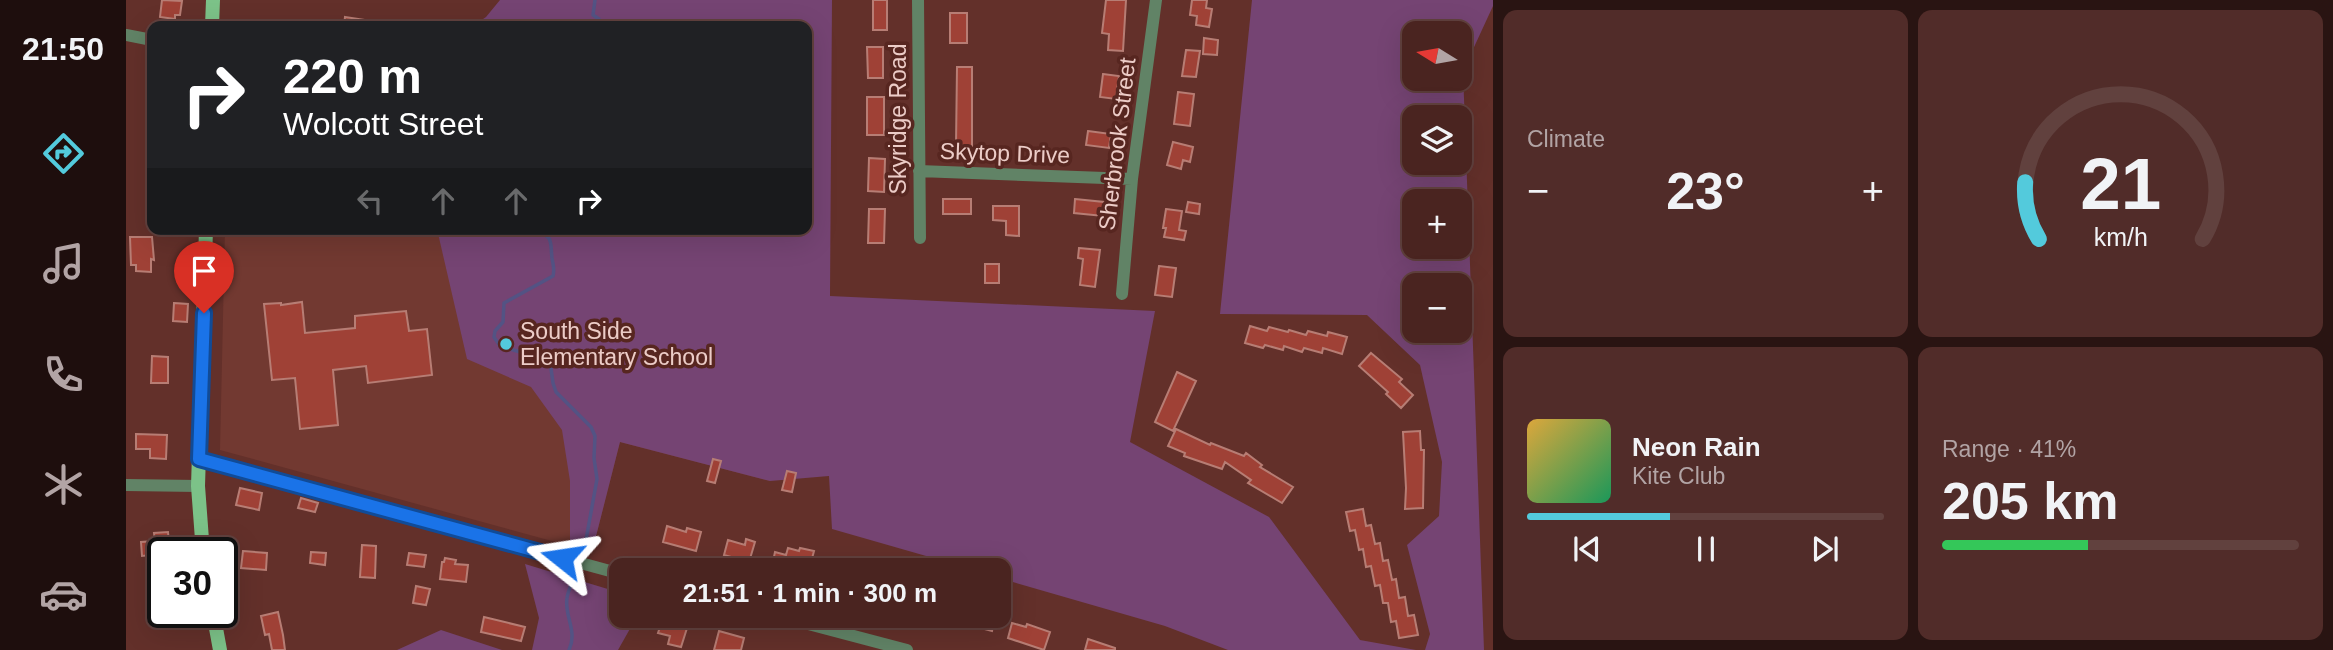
<!DOCTYPE html>
<meta charset="utf-8">
<style>
body{margin:0;font-family:Arial,sans-serif;background:#512c29;color:#f1f3f6;height:100vh;display:flex;flex-direction:column;font-size:26px;white-space:nowrap}
*{box-sizing:border-box;margin:0}
p{font-size:23px;color:#b2a4a5}
.icon{flex:none;width:38px;height:38px;fill:none;stroke:currentColor;stroke-width:2;stroke-linecap:round;stroke-linejoin:round}
.map{position:relative;flex:1;overflow:hidden}
.panel{display:flex;flex-direction:column;gap:10px;padding:10px;background:#291412;width:840px}
.panel>*{flex:none}
.top-card{position:absolute;left:21px;top:21px;width:665px;height:214px;border-radius:14px;box-shadow:0 7px 28px #0002,0 0 0 2px #61413e;background:#202124;color:#fff;overflow:hidden}
.needle{width:46px;rotate:281deg}
.controls{position:absolute;left:1276px;top:21px;display:grid;gap:14px}
.controls a{display:grid;place-items:center;width:70px;height:70px;border-radius:14px;background:#4a2420;box-shadow:0 7px 28px #0002,0 0 0 2px #61413e;font-size:35px}
.speed{position:absolute;left:21px;top:537px;display:flex;gap:14px;font-size:35px;font-weight:700;text-align:center}
.speed>*{display:grid;place-content:center;width:91px;height:91px;border-radius:50%;background:#4a2420;box-shadow:0 7px 28px #0002,0 0 0 2px #61413e;line-height:1}
.speed .limit{border:4px solid #111;border-radius:10px;background:#fff;color:#111}
.pin{position:absolute;display:grid;place-items:center;width:60px;height:60px;color:#fff;margin:-72px -30px;border-radius:50% 50% 50% 0;rotate:-45deg;box-shadow:0 0 7px #0007}
.pin .icon{rotate:45deg}
.me{position:absolute;width:77px;margin:-38px;rotate:285deg;stroke-linejoin:round;filter:drop-shadow(0 0 5px #0008)}
.turn{display:flex;align-items:center;gap:24px;height:147px;padding:0 21px;font-size:32px}
.turn .icon{width:91px;height:91px;stroke-width:2.5}
.turn b{display:block;font-size:49px;line-height:60px}
.lanes{display:flex;align-items:center;height:66px;padding:0 21px;background:#0003;justify-content:center;gap:35px;direction:ltr}
.lanes .off{opacity:.35}
.big{font-size:52px;font-weight:600;line-height:1.1}
.panel .widget{flex:1;display:flex;flex-direction:column;justify-content:center;gap:10px;min-width:0;padding:0 24px;border-radius:14px;background:#512c29}
.panel .dial{align-items:center;gap:0}
.dial svg{height:182px;overflow:visible;fill:none;stroke:#61413e;stroke-width:7;stroke-linecap:round;text-anchor:middle}
.dial text{fill:#f1f3f6;stroke:none}
.song{display:flex;align-items:center;gap:21px}
.cover{width:84px;height:84px;border-radius:10px;background:linear-gradient(135deg,hsl(40 70% 55%),hsl(150 70% 35%))}
.played{height:7px;border-radius:4px;background:linear-gradient(90deg,#53cadc 40%,#61413e 40%)}
.keys{display:flex;justify-content:space-around;direction:ltr}
.heat{display:flex;justify-content:space-between;align-items:center;font-size:38px;direction:ltr}
.charge{height:10px;border-radius:5px;background:linear-gradient(90deg,#34c759 41%,#61413e 0)}
.panel .tiles{flex:1;display:grid;gap:10px;grid-template-columns:repeat(2,1fr)}
.trip{position:absolute;left:483px;top:558px;width:402px;height:70px;border-radius:14px;background:#4a2420;box-shadow:0 7px 28px #0002,0 0 0 2px #61413e;font-weight:600;line-height:70px;text-align:center}
main{display:flex;flex:1;min-height:0}
.tabs{display:flex;flex-direction:column;width:126px;justify-content:space-around;align-items:center;background:#1e0e0d;color:#b2a4a5}
.tabs .icon{width:49px;height:49px}
.tabs .on{color:#53cadc}
.tabs b{font-size:32px;color:#f1f3f6}
.map>svg:first-child{display:block}
.built{fill:#723931}
.green{fill:#754473;fill-rule:evenodd}
.lines{fill:none;stroke-linecap:round;stroke-linejoin:round}
.stream{stroke:#535384;stroke-width:3.5}
.building{fill:#9f4136;stroke:#b77d74;stroke-width:2}
.minor{stroke:#618366;stroke-width:12}
.major{stroke:#7cc288;stroke-width:14}
.route-casing{stroke:#114b97;stroke-width:18}
.route{stroke:#1a73e8;stroke-width:12}
.poi-dot{fill:#53cadc;stroke:#572620;stroke-width:2.5}
.labels{text-anchor:middle;stroke-width:7;stroke-linejoin:round;paint-order:stroke}
.street-label{font-size:23px;fill:#ecccc7;stroke:#572620}
.poi-label{font-size:23px;fill:#ecccc7;stroke:#572620;text-anchor:start}
</style>
<main>
<nav class="tabs">
<b>21:50</b>
<svg class="icon on" aria-label="directions" viewBox="0 0 24 24"><path d="M12 3l9 9-9 9-9-9zM9 14v-3h6M13 9l2 2-2 2"/></svg>
<svg class="icon" aria-label="music" viewBox="0 0 24 24"><path d="M9 18V5l10-2v13"/><circle cx="6" cy="18" r="3"/><circle cx="16" cy="16" r="3"/></svg>
<svg class="icon" aria-label="phone" viewBox="0 0 24 24"><path d="M5 4h4l2 5-3 2q2 4 5 5l2-3 5 2v4C11 20 4 13 5 4z"/></svg>
<svg class="icon" aria-label="climate" viewBox="0 0 24 24"><path d="M12 3v18M4 7l16 10M4 17L20 7"/></svg>
<svg class="icon" aria-label="car" viewBox="0 0 24 24"><path d="M5 17H2v-5l4-1 3-4h7l3 4 3 1v5h-3M9 17h6M6 11h13"/><circle cx="7" cy="17" r="2"/><circle cx="17" cy="17" r="2"/></svg>
</nav>
<div class="map">
<svg width="1367" height="650" viewBox="0 0 1367 650">
<rect width="100%" height="100%" fill="#63302a"/>
<path class="built" d="M99,229h497l80,18 -32,234 -150,-39 -28,110 -372,-102z"/>
<path class="green" d="M374,0h332l-2,296 325,15 -25,131 139,75 91,123 56,10h-188l-63,-24 -166,-48v-8h-24l-143,-41 -3,-53 -59,5 -150,-39 -28,110 -22,-6v-65l-8,-51 -31,-43 -64,-28 -30,-130h370v-203h-334l13,-9z
M1126,0h241v6l-30,65 21,579h-59l5,-16 -23,-89 32,-29 3,-54 -22,-97 -53,-50 -147,-1zM1334,33v46h-46v-46zM1334,117v46h-46v-46zM1334,201v46h-46v-46zM1334,285v46h-46v-46z
M399,564l96,29v23h12l-2,11 -13,23h-86l7,-32z
M315,630l61,20h-105z"/>
<g class="lines">
<path class="stream" d="M469,0l-2,15 6,4 2,7
M411,229c17,11 13,11 15,29 1,7 3,11 1,18l-49,27 -1,19 -8,9 -1,6 6,9 50,15 3,22 3,9 35,35 4,9 -1,22 3,21 -13,72
M443,650c9,-19 -5,-34 -2,-52 1,-8 6,-16 8,-23"/>
</g>
<path class="building" d="M36,0l20,1 -2,14h-5v4l-15,-2z
M747,0h14v30h-14z
M980,0h20l-3,51 -15,-1 1,-16 -7,-1z
M1066,0h15l-1,8 6,1 -3,18 -13,-2 1,-9 -7,-1z
M824,13h17v30h-17z
M219,17l27,4 -1,5h-27z
M1078,38l14,2 -1,15 -14,-1z
M741,47h16v31h-15z
M1060,50l14,1 -4,26 -14,-1z
M831,67h15v79l-16,-1z
M977,74l16,2 -3,23 -16,-2z
M1052,92l16,2 -4,32 -16,-2z
M741,97h17v38h-17z
M962,131l23,3 -2,14 -23,-3z
M1047,142l20,5 -3,15 -7,-2 -2,9 -14,-4z
M743,158l16,1 -1,33 -16,-1z
M817,199h28v15h-28z
M949,199l29,3 -1,14 -29,-3z
M1062,202l12,2 -1,10 -13,-2z
M867,206h26v30l-13,-1v-14l-13,-1z
M743,209h16l-1,34h-16z
M1040,209l16,2 -3,19 7,1 -2,9 -20,-3 2,-9h-3z
M4,237h22l2,23 -3,-1v13l-15,-1v-6h-5z
M953,248l21,2 -5,37 -15,-2 3,-26 -5,-1z
M859,264h14v19h-14z
M1033,266l17,2 -4,29 -17,-2z
M176,302l3,31 50,-5v-12l51,-5 3,20 18,-2 5,46 -64,8 -2,-17 -33,4 5,55 -38,4 -5,-51 -23,2 -8,-76 17,-1v2z
M48,303l14,1 -1,18 -14,-1z
M1124,326l17,5 2,-4 19,5 1,-2 17,5 2,-4 19,5 1,-4 19,5 -5,17 -19,-6 -1,5 -18,-5 -2,4 -18,-6 -1,4 -18,-5 -2,3 -18,-5z
M1245,353l31,26 -3,3 14,13 -12,13 -15,-14 2,-2 -29,-26z
M26,356l16,1v26h-17z
M1051,372l19,9 -23,50 -18,-9z
M1050,429l34,16 1,-2 33,13 2,-3 16,12 -2,2 33,20 -11,16 -34,-20 3,-3 -26,-18 -3,7 -38,-13 1,-3 -17,-7z
M1294,431l1,19h3l-1,58 -18,1 1,-21 -3,-56z
M10,434l31,1 -1,24 -16,-1v-9h-14z
M587,459l8,2 -6,22 -8,-2z
M661,471l9,2 -4,19 -10,-2z
M114,488l22,5 -3,17 -23,-5z
M175,498l17,5 -3,9 -17,-4z
M1237,509l3,17 5,-1 4,19 5,-1 3,18 5,-1 4,20 4,-1 3,19 6,-1 3,19 6,-1 4,20 -19,3 -3,-17 -5,1 -3,-19h-5l-3,-18 -5,1 -4,-20 -5,1 -3,-18 -4,1 -4,-20 -5,1 -4,-19z
M541,526l19,6 1,-4 14,4 -5,19 -33,-9z
M42,532l2,21 -28,3 -1,-14 14,-1 -1,-8z
M620,539l9,3 -6,20 -25,-7 4,-15 17,5z
M236,545l14,1 -1,32 -15,-1z
M662,548l11,3 1,-3 14,3 -5,19h-21l-16,-4 3,-14 11,3z
M117,551l24,2 -1,17 -25,-2z
M185,552l15,1 -1,12 -15,-2z
M283,553l17,2 -2,12 -17,-2z
M319,558l11,2 -1,4 13,1 -2,17 -26,-3 2,-17h2z
M290,586l14,3 -4,16 -13,-2z
M152,612l5,23 2,15h-13l-3,-16 -4,1 -4,-19z
M853,616h16l-3,15 -15,-4z
M358,617l41,10 -4,14 -40,-9z
M537,618l25,7 -7,22 -13,-3 2,-8 -12,-3z
M886,623l14,4 1,-3 23,8 -6,18 -36,-12z
M593,631l25,7 -3,12h-27z
M962,639l27,9v2h-30z"/>
<g class="lines">
<path class="minor" d="M792,0l2,238
M0,35l26,5
M793,171l213,8
M996,294l10,-115 24,-179
M73,459l422,115
M0,485l72,1
M652,616l129,34"/>
<path class="major" d="M86,26l1,-26
M77,553l-5,-67 8,-257
M87,612l7,38"/>
</g>
<g class="lines">
<g class="route-casing">
<path id="route" d="M78,313l-5,146 363,99"/>
</g>
<use href="#route" class="route"/>
</g>
<circle class="poi-dot" cx="380" cy="344" r="7"/>
<g class="labels">
<g class="street-label">
<text transform="translate(772 119) rotate(-90)" y="8">Skyridge Road</text>
<text transform="translate(991 144) rotate(-83)" y="8">Sherbrook Street</text>
<text transform="translate(879 153) rotate(2)" y="8">Skytop Drive</text>
</g>
<g class="poi-label">
<text x="394" y="339">South Side<tspan x="394" dy="26">Elementary School</tspan></text>
</g>
</g>
</svg>
<div class="controls">
<a><svg class="needle" viewBox="-14 -14 28 28"><path d="M0-13l5 13h-10z" fill="#e53935"/><path d="M0 13l5-13h-10z" fill="#b2a4a5"/></svg></a>
<a><svg class="icon" aria-label="layers" viewBox="0 0 24 24"><path d="M12 4l9 5-9 5-9-5zM3 14l9 5 9-5"/></svg></a>
<a>+</a>
<a>−</a>
</div>
<div class="speed"><div class="limit">30</div></div>
<div class="pin" style="left:78px;top:313px;background:#d93025"><svg class="icon" aria-label="arrive" viewBox="0 0 24 24"><path d="M6 21V4h12l-3 4 3 4H6"/></svg></div>
<svg class="me" style="left:436px;top:558px" viewBox="-20 -20 40 40"><path d="M0-17L14 15 0 8-14 15z" fill="#1a73e8" stroke="#fff" stroke-width="4"/></svg>
<div class="trip">21:51 · 1 min · 300 m</div>
<div class="top-card">
<div class="turn"><svg class="icon" aria-label="right" viewBox="0 0 24 24"><path d="M7 20v-9h11M14 6l5 5-5 5"/></svg><div><b>220 m</b>Wolcott Street</div></div>
<div class="lanes"><svg class="icon off" aria-label="left" viewBox="0 0 24 24"><path d="M17 20v-9H6M10 6l-5 5 5 5"/></svg><svg class="icon off" aria-label="ahead" viewBox="0 0 24 24"><path d="M12 20V5M6 11l6-6 6 6"/></svg><svg class="icon off" aria-label="ahead" viewBox="0 0 24 24"><path d="M12 20V5M6 11l6-6 6 6"/></svg><svg class="icon" aria-label="right" viewBox="0 0 24 24"><path d="M7 20v-9h11M14 6l5 5-5 5"/></svg></div>
</div>
</div>
<section class="panel">
<div class="tiles">
<div class="widget"><p>Climate</p>
<div class="heat"><a>−</a><b class="big">23°</b><a>+</a></div>
</div>
<div class="widget dial"><svg viewBox="0 0 100 80">
<path d="M14 69A42 42 0 1 1 86 69"/>
<path d="M14 69A42 42 0 0 1 8 44" stroke="#53cadc"/>
<text x="50" y="56" font-size="32" font-weight="700">21</text>
<text x="50" y="72" font-size="11">km/h</text>
</svg></div>
<div class="widget">
<div class="song"><i class="cover"></i><div><b>Neon Rain</b><p>Kite Club</p></div></div>
<div class="played"></div>
<div class="keys"><svg class="icon" aria-label="previous" viewBox="0 0 24 24"><path d="M18 5L8 12l10 7zM5 5v14"/></svg><svg class="icon" aria-label="pause" viewBox="0 0 24 24"><path d="M8 5v14M16 5v14"/></svg><svg class="icon" aria-label="next" viewBox="0 0 24 24"><path d="M6 5l10 7-10 7zM19 5v14"/></svg></div>
</div>
<div class="widget"><p>Range · 41%</p><b class="big">205 km</b><div class="charge"></div></div>
</div>
</section>
</main>
